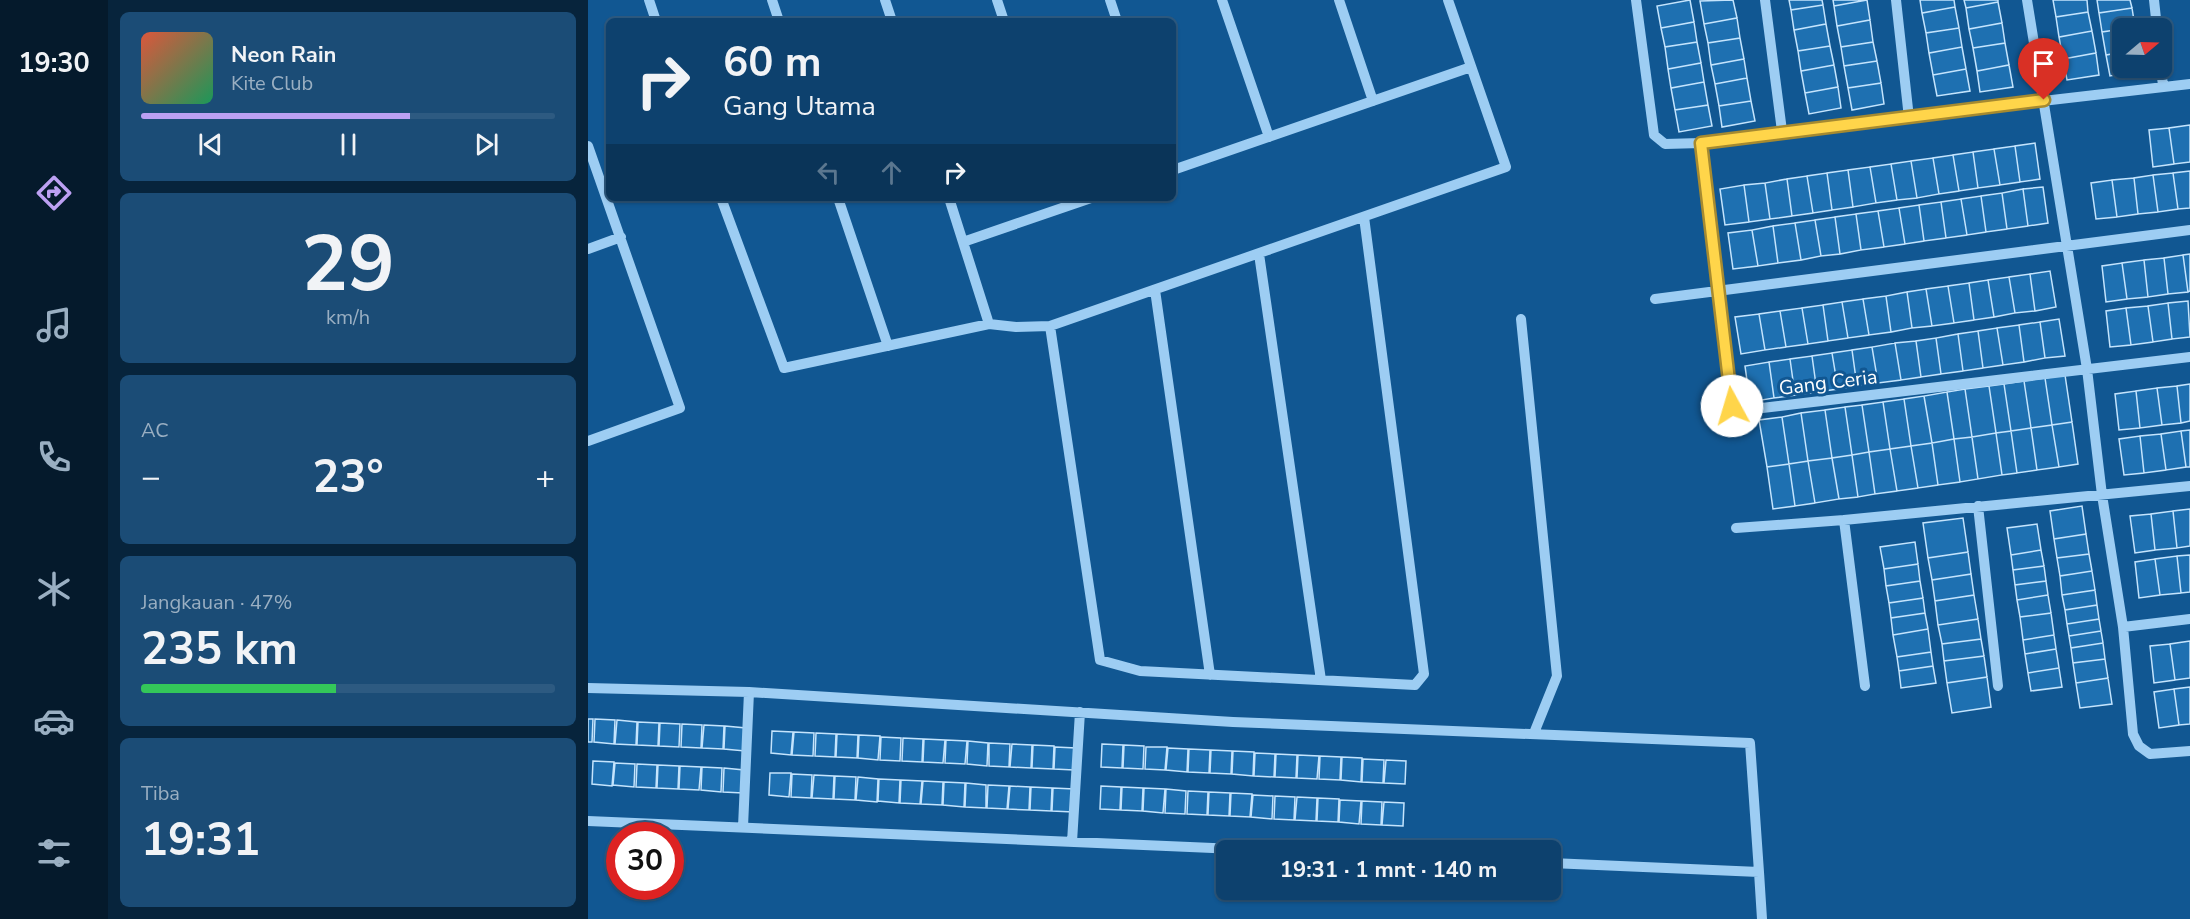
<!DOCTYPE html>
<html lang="id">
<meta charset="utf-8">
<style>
body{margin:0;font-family:"Nunito Sans",sans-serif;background:#1b4c76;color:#f1f3f6;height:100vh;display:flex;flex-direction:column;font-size:22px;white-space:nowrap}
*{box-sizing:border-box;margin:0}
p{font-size:20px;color:#9aafc2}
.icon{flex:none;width:33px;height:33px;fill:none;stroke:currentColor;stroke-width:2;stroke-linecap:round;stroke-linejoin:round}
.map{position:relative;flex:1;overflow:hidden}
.drawer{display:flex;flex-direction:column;gap:12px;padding:12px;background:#07243c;width:480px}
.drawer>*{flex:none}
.top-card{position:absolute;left:18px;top:18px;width:570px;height:183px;border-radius:9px;box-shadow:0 2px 4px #0004,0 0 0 2px #2d5a81;background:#0d416e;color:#f1f3f6;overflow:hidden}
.needle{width:39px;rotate:71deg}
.fabs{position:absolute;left:1524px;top:18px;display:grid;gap:12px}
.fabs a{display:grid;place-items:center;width:60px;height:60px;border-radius:9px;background:#0d416e;box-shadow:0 2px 4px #0004,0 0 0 2px #2d5a81;font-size:30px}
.speed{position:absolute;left:18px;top:822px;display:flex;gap:12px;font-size:30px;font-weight:700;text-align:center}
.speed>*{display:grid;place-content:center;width:78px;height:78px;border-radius:50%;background:#0d416e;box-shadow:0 2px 4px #0004,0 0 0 2px #2d5a81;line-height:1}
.speed .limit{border:9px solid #d22;background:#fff;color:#111}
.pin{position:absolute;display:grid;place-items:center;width:51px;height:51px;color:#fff;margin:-62px -26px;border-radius:50% 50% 50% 0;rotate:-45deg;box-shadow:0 0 6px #0007}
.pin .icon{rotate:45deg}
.me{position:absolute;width:66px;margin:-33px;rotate:354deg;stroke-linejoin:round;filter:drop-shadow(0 0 4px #0008)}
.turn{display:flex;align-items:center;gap:21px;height:126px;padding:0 18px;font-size:27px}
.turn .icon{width:78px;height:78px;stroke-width:2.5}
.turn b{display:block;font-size:42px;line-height:51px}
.lanes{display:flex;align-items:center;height:57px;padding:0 18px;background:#0003;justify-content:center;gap:30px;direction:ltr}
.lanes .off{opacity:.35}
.big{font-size:45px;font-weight:700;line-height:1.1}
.drawer .card{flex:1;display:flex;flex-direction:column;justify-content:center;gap:9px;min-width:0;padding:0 21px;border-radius:9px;background:#1b4c76}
.drawer .dial{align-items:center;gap:0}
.dial b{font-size:78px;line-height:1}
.song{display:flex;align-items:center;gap:18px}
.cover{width:72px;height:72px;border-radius:9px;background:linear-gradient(135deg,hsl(10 70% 55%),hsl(150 70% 35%))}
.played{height:6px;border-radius:3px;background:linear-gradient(90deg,#bca0f2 65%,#2d5a81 65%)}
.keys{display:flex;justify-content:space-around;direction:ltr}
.heat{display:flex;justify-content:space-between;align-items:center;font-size:33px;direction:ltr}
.charge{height:9px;border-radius:4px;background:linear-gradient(90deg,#34c759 47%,#2d5a81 0)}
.trip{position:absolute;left:628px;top:840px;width:345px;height:60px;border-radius:9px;background:#0d416e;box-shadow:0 2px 4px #0004,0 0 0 2px #2d5a81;font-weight:700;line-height:60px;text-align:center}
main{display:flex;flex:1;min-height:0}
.tab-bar{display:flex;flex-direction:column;width:108px;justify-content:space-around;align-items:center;background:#051a2c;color:#9aafc2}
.tab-bar .icon{width:42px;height:42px}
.tab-bar .selected{color:#bca0f2}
.tab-bar b{font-size:27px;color:#f1f3f6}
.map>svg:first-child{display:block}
.building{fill:#1e70b1;stroke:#c4e4fd;stroke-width:1.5}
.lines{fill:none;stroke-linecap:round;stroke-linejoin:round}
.minor{stroke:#9dcdf3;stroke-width:10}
.route-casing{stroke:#a68a30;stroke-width:15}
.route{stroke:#ffd54a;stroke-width:10}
.labels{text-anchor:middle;stroke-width:6;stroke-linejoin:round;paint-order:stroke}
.street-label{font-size:20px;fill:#fff;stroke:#115792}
</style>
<main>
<nav class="tab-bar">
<b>19:30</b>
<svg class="icon selected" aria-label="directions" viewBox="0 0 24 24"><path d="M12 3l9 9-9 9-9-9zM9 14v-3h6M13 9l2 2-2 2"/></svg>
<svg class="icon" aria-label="music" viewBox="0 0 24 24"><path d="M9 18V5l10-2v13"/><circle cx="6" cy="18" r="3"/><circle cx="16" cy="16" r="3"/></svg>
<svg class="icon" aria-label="phone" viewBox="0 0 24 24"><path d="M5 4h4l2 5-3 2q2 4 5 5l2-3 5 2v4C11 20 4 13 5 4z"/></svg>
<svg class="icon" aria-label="climate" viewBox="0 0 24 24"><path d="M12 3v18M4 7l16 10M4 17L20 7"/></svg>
<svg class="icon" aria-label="car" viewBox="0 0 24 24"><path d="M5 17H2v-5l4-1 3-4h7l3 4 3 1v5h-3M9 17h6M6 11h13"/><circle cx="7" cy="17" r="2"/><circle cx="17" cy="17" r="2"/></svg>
<svg class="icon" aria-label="filters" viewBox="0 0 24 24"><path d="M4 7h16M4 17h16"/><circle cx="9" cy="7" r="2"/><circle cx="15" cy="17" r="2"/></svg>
</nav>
<section class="drawer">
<div class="card">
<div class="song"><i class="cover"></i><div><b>Neon Rain</b><p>Kite Club</p></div></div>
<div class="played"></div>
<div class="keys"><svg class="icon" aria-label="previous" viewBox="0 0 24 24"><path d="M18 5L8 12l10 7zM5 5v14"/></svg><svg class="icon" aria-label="pause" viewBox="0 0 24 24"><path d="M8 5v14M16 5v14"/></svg><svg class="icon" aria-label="next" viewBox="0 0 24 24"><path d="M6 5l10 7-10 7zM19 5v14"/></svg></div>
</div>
<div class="card dial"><b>29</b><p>km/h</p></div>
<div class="card"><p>AC</p>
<div class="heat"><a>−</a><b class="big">23°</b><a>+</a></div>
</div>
<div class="card"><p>Jangkauan · 47%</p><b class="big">235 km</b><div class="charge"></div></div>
<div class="card"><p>Tiba</p><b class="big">19:31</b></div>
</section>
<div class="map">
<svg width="1602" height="919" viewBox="0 0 1602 919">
<rect width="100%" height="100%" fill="#115792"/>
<path class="building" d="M1102,0l4,22 -33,6 -4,-22z
M1145,0l4,18 -33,6 -4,-23z
M1201,0h33l1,5 -32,5z
M1245,0h34l-33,6z
M1279,0l3,20 -33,6 -3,-20z
M1332,0h34l1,7 -33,6z
M1376,0h34v2l-32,6z
M1465,0h34l1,12 -32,5z
M1509,0h33l2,8 -33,5z
M1410,2l4,21 -33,6 -3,-21z
M1235,5l3,19 -32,6 -3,-20z
M1367,7l4,21 -33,5 -4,-20z
M1544,8l3,19 -33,5 -3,-19z
M1500,12l4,19 -33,6 -3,-20z
M1149,18l3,20 -32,5 -4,-19z
M1282,20l3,22 -32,5 -4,-21z
M1106,22l3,20 -32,5 -4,-19z
M1414,23l3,20 -32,5 -4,-19z
M1238,24l4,22 -32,5 -4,-21z
M1371,28l3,19 -33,6 -3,-20z
M1534,29v23l-16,3 -4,-23z
M1504,31l4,22 -33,6 -4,-22z
M1152,38l4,21 -33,6 -3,-22z
M1109,42l4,21 -33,6 -3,-22z
M1285,42l4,19 -33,5 -3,-19z
M1417,43l4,22 -32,6 -4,-23z
M1242,46l4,19 -33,6 -3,-20z
M1374,47l4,22 -33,6 -4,-22z
M1534,52v16h20v2l-32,6 -4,-21z
M1508,53l3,22 -32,5 -4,-21z
M1156,59l3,19 -32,6 -4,-19z
M1289,61l4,22 -33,5 -4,-22z
M1113,63l3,19 -33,6 -3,-19z
M1246,65l4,22 -33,6 -4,-22z
M1421,65l4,22 -33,5 -3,-21z
M1378,69l4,22 -33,5 -4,-21z
M1159,78l4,23 -32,5 -4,-22z
M1116,82l4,23 -33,5 -4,-22z
M1293,83l3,21 -32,6 -4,-22z
M1250,87l3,21 -32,6 -4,-21z
M1163,101l4,20 -33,6 -3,-21z
M1120,105l4,21 -33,6 -4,-22z
M1602,125v37l-16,2 -5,-36z
M1581,128l5,36 -21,3 -4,-37z
M1447,143l5,36 -20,3 -5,-36z
M1427,146l5,36 -20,3 -6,-36z
M1406,149l6,36 -22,3 -5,-36z
M1385,152l5,36 -19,3 -6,-36z
M1365,155l6,36 -20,3 -6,-36z
M1345,158l6,36 -22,4 -6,-37z
M1323,161l6,37 -20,2 -6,-36z
M1303,164l6,36 -21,3 -6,-36z
M1282,167l6,36 -23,4 -5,-37z
M1260,170l5,37 -21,3 -5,-37z
M1602,171v37l-12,1 -5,-36z
M1239,173l5,37 -19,3 -6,-37z
M1585,173l5,36 -20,3 -5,-37z
M1565,175l5,37 -20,2 -4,-36z
M1219,176l6,37 -21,3 -5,-37z
M1546,178l4,36 -21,3 -5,-37z
M1199,179l5,37 -22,3 -5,-36z
M1524,180l5,37 -21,2 -5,-36z
M1177,183l5,36 -21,3 -5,-37z
M1156,185l5,37 -24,3 -5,-36z
M1455,187l5,36 -20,3 -5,-37z
M1435,189l5,37 -21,3 -5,-36z
M1414,193l5,36 -21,3 -5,-36z
M1393,196l5,36 -19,3 -6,-36z
M1373,199l6,36 -21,3 -5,-36z
M1353,202l5,36 -22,3 -5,-36z
M1331,205l5,36 -19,3 -6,-36z
M1311,208l6,36 -21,3 -6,-36z
M1290,211l6,36 -23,3 -5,-36z
M1268,214l5,36 -21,4 -5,-37z
M1247,217l5,37 -19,2 -6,-36z
M1227,220l6,36 -20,4 -6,-37z
M1207,223l6,37 -23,3 -5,-37z
M1185,226l5,37 -20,3 -6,-36z
M1164,230l6,36 -25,3 -5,-36z
M1602,254v37l-2,1 -5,-37z
M1595,255l5,37 -20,2 -4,-36z
M1576,258l4,36 -20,3 -4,-37z
M1556,260l4,37 -21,2 -5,-36z
M1534,263l5,36 -21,3 -4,-36z
M1462,271l6,36 -21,4 -5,-37z
M1442,274l5,37 -20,2 -6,-36z
M1421,277l6,36 -21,4 -6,-37z
M1400,280l6,37 -20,3 -5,-37z
M1381,283l5,37 -20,3 -6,-37z
M1360,286l6,37 -22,3 -6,-37z
M1338,289l6,37 -20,2 -5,-36z
M1319,292l5,36 -21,4 -5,-36z
M1298,296l5,36 -22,3 -6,-36z
M1275,299l6,36 -21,3 -6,-36z
M1600,301l2,36 -18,2 -4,-36z
M1254,302l6,36 -20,3 -5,-36z
M1580,303l4,36 -19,3 -5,-36z
M1235,305l5,36 -20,3 -6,-36z
M1560,306l5,36 -22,3 -5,-37z
M1214,308l6,36 -22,3 -6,-36z
M1538,308l5,37 -21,2 -4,-36z
M1192,311l6,36 -21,3 -6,-36z
M1171,314l6,36 -24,4 -6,-37z
M1471,319l6,37 -20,2 -5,-36z
M1452,322l5,36 -21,4 -5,-37z
M1431,325l5,37 -21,3 -6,-37z
M1409,328l6,37 -20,3 -5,-37z
M1390,331l5,37 -20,3 -5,-37z
M1370,334l5,37 -22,3 -5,-36z
M1348,338l5,36 -20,3 -5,-36z
M1328,341l5,36 -20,3 -6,-37z
M1307,343l6,37 -23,3 -6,-36z
M1284,347l6,36 -21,3 -5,-36z
M1264,350l5,36 -19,3 -6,-36z
M1244,353l6,36 -21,3 -5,-36z
M1224,356l5,36 -22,3 -5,-36z
M1202,359l5,36 -21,3 -5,-36z
M1181,362l5,36 -24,4 -5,-36z
M1477,375l7,47 -20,3 -7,-47z
M1457,378l7,47 -21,3 -7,-47z
M1436,381l7,47 -20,3 -7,-47z
M1416,384l7,47 -15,2 -7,-47z
M1602,384v37l-9,2 -4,-37z
M1401,386l7,47 -24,4 -7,-48z
M1589,386l4,37 -19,2 -5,-37z
M1569,388l5,37 -22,3 -4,-37z
M1377,389l7,48 -18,2 -7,-47z
M1548,391l4,37 -21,2 -4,-36z
M1359,392l7,47 -22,4 -8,-47z
M1336,396l8,47 -21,3 -7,-47z
M1316,399l7,47 -21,3 -7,-47z
M1295,402l7,47 -21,3 -7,-47z
M1274,405l7,47 -17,3 -7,-48z
M1257,407l7,48 -20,3 -7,-48z
M1237,410l7,48 -24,3 -7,-48z
M1213,413l7,48 -19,3 -7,-47z
M1194,417l7,47 -22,3 -8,-47z
M1484,422l6,42 -19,3 -7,-42z
M1464,425l7,42 -22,3 -6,-42z
M1443,428l6,42 -20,3 -6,-42z
M1602,430v37h-4l-5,-36z
M1423,431l6,42 -15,2 -6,-42z
M1593,431l5,36 -20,3 -5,-36z
M1408,433l6,42 -24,4 -6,-42z
M1573,434l5,36 -22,3 -4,-37z
M1552,436l4,37 -20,2 -5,-36z
M1384,437l6,42 -18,3 -6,-43z
M1366,439l6,43 -22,3 -6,-42z
M1344,443l6,42 -20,3 -7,-42z
M1323,446l7,42 -21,3 -7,-42z
M1302,449l7,42 -22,3 -6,-42z
M1281,452l6,42 -17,3 -6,-42z
M1264,455l6,42 -19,2 -7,-41z
M1244,458l7,41 -24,4 -7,-42z
M1220,461l7,42 -20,3 -6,-42z
M1201,464l6,42 -22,3 -6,-42z
M1494,506l4,28 -32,5 -4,-28z
M1602,509v37l-13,2 -4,-37z
M1585,511l4,37 -22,2 -4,-36z
M1563,514l4,36 -20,3 -5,-37z
M1375,518l5,34 -40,6 -5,-35z
M1449,524l4,26 -30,5 -4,-27z
M1498,534l3,20 -32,4 -3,-19z
M1327,542l3,22 -34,5 -4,-22z
M1453,550l3,16 -31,4 -2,-15z
M1380,552l3,22 -39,6 -4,-22z
M1501,554l3,17 -32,5 -3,-18z
M1602,555v37l-9,1 -4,-37z
M1589,556l4,37 -21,2 -5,-36z
M1567,559l5,36 -21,3 -4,-36z
M1330,564l2,17 -34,5 -2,-17z
M1456,566l2,15 -31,4 -2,-15z
M1504,571l3,19 -33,5 -2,-19z
M1383,574l3,21 -39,6 -3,-21z
M1332,581l3,17 -34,5 -3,-17z
M1458,581l2,14 -31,5 -2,-15z
M1507,590l2,15 -32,5 -3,-15z
M1386,595l4,24 -40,6 -3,-24z
M1460,595l3,18 -31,4 -3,-17z
M1335,598l2,15 -34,5 -2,-15z
M1509,605l2,14 -32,5 -2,-14z
M1337,613l3,16 -35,6 -2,-17z
M1463,613l3,22 -31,5 -3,-23z
M1390,619l3,20 -39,5 -4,-19z
M1511,619l2,12 -32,5 -2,-12z
M1340,629l3,23 -34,5 -4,-22z
M1513,631l2,12 -32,5 -2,-12z
M1466,635l2,14 -31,5 -2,-14z
M1393,639l3,17 -40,5 -2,-17z
M1602,641v37l-15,2 -5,-36z
M1515,643l2,16 -32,4 -2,-15z
M1582,644l5,36 -21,3 -4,-37z
M1468,649l3,19 -31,5 -3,-19z
M1343,652l2,14 -34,5 -2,-14z
M1396,656l3,21 -40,6 -3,-22z
M1517,659l3,19 -32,5 -3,-20z
M1345,666l3,17 -35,5 -2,-17z
M1471,668l3,19 -31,4 -3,-18z
M1399,677l4,30 -39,6 -5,-30z
M1520,678l4,26 -32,4 -4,-25z
M1602,687v37l-11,1 -5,-36z
M1586,689l5,36 -20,3 -5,-36z
M0,719h5l-1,23h-4z
M7,719l20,1 -1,24 -20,-2z
M29,720l20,2 -1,23 -21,-1z
M50,722l21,1 -1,23 -21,-1z
M72,723l20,1 -1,23 -20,-1z
M94,724l20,1 -1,23 -20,-1z
M116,725l20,1 -1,23 -21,-1z
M137,726l21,2 -1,23 -21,-2z
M184,731l21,1 -2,23 -20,-2z
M206,732l20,1 -1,23 -21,-1z
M228,733l20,1 -1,23 -20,-1z
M249,734l21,1 -1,23 -21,-1z
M271,735l21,1 -2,24 -20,-2z
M293,737l20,1 -1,23 -20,-1z
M315,738l20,1 -1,23 -20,-1z
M336,739l21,1 -2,23 -20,-1z
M358,740l21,1 -2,23 -20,-1z
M380,741l20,2 -1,23 -20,-2z
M401,743l21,1 -1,23 -20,-1z
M424,744l20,1 -1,23 -21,-1z
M514,744l21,1 -1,23 -21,-1z
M445,745l21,1 -1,23 -21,-1z
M536,745l20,1 -1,23 -20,-1z
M467,747l21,1 -2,22 -20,-1z
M558,747h21l-2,23 -20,-1z
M580,748l20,1 -1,23 -21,-2z
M601,749l21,1 -1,23 -21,-1z
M623,750l21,1 -1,23 -21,-1z
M645,751l21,1 -1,24 -21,-2z
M667,753l20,1 -1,23 -20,-1z
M688,754l21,1 -1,23 -21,-1z
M710,755l21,1 -2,23 -20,-1z
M732,756l21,1 -1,23 -21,-1z
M754,757l20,1 -1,24 -20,-2z
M775,759l21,1 -1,23 -21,-1z
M798,760l20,1 -1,23 -21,-1z
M5,761l21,1 -2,24 -20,-2z
M27,763l20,1 -1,23 -21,-2z
M49,764l20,1 -1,23 -20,-1z
M70,765l21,1 -1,23 -21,-1z
M92,766l21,1 -2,23 -20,-1z
M114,767l20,1 -1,24 -20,-2z
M136,768l20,2 -1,23 -20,-1z
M182,773h21l-2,24 -20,-2z
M204,774l20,1 -1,23 -20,-1z
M226,775l20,1 -1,23 -21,-1z
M247,776l21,1 -1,23 -21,-1z
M270,777l20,2 -1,23 -21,-2z
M291,779l21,1 -1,23 -21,-2z
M313,780l21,1 -2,23 -20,-1z
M335,781l20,1 -1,23 -21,-1z
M356,782l21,1 -1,24 -21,-2z
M378,783l20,2v23l-21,-1z
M400,785l21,1 -2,23 -20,-1z
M422,786l20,1 -1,23 -21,-1z
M513,786l20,1 -1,23 -20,-1z
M443,787l21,1 -1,23 -21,-1z
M534,787l21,1 -1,23 -21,-1z
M465,788l21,1 -1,23 -21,-1z
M556,788l21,1 -2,24 -20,-2z
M578,789l20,2 -1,23 -20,-1z
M600,791l20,1 -1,23 -20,-1z
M621,792l21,1 -1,23 -21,-1z
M643,793l21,1 -2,23 -20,-1z
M665,795l20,1 -1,23 -21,-2z
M687,796l20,1 -1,23 -20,-1z
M709,797l20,1 -1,23 -21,-1z
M730,798l21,1 -1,23 -21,-1z
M752,800l21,1 -2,23 -20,-2z
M774,801l20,1 -1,23 -20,-1z
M796,802l20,1 -1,23 -21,-1z"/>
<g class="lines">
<path class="minor" d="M61,0l7,21
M184,0l7,21
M297,0l7,21
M409,0l7,21
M522,0l7,21
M634,0l47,137
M751,0l34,101
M1048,0l18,135 11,9 36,-1 81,-12 408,-47
M1177,0l17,131
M1308,0l13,118
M1439,0l60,369 15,126 21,132 10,107 6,12 11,8 40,-3
M1566,0l3,28
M1573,68l2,18
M1113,143l31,263 5,5 453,-54
M0,146l92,262 -92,33
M585,170l298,-103
M133,198l63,170 205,-44 27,3 34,-1 456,-159 -58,-167
M250,198l50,148
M361,198l40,126
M375,242l128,-44
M0,249l33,-12
M671,254l62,426
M567,290l55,385
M1067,299l535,-69
M933,319l36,357 -23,57
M462,326l50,334 40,11 275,14 9,-11 -60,-457
M1390,506l20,180
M1256,520l21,166
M1148,528l108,-8 346,-34
M1535,627l67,-8
M0,688l161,4 484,30 517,21 9,129
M0,821l671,29
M155,827l6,-135
M484,842l8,-130
M963,863l208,9 3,47"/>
</g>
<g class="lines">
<g class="route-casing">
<path id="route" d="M1144,406l-31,-263 343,-43"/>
</g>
<use href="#route" class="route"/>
</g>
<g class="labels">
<g class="street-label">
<text transform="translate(1240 382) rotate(-7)" y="7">Gang Ceria</text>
</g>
</g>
</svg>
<div class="fabs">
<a><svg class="needle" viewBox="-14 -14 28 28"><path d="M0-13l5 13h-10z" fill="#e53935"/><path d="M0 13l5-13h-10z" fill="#9aafc2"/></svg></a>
</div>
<div class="speed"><div class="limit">30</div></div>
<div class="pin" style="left:1456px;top:100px;background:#d93025"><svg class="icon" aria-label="arrive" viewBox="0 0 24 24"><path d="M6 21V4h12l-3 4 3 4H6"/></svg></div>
<svg class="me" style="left:1144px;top:406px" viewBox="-20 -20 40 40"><circle r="19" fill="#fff"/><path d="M0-13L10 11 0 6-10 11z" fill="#ffd54a"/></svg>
<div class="trip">19:31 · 1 mnt · 140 m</div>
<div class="top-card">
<div class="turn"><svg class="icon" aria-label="right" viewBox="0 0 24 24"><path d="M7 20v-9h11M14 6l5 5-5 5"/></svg><div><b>60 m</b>Gang Utama</div></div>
<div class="lanes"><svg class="icon off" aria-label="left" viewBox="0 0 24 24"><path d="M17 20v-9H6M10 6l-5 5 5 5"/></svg><svg class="icon off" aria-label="ahead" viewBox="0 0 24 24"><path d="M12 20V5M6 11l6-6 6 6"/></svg><svg class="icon" aria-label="right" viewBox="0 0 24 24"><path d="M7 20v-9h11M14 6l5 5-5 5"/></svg></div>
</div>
</div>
</main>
